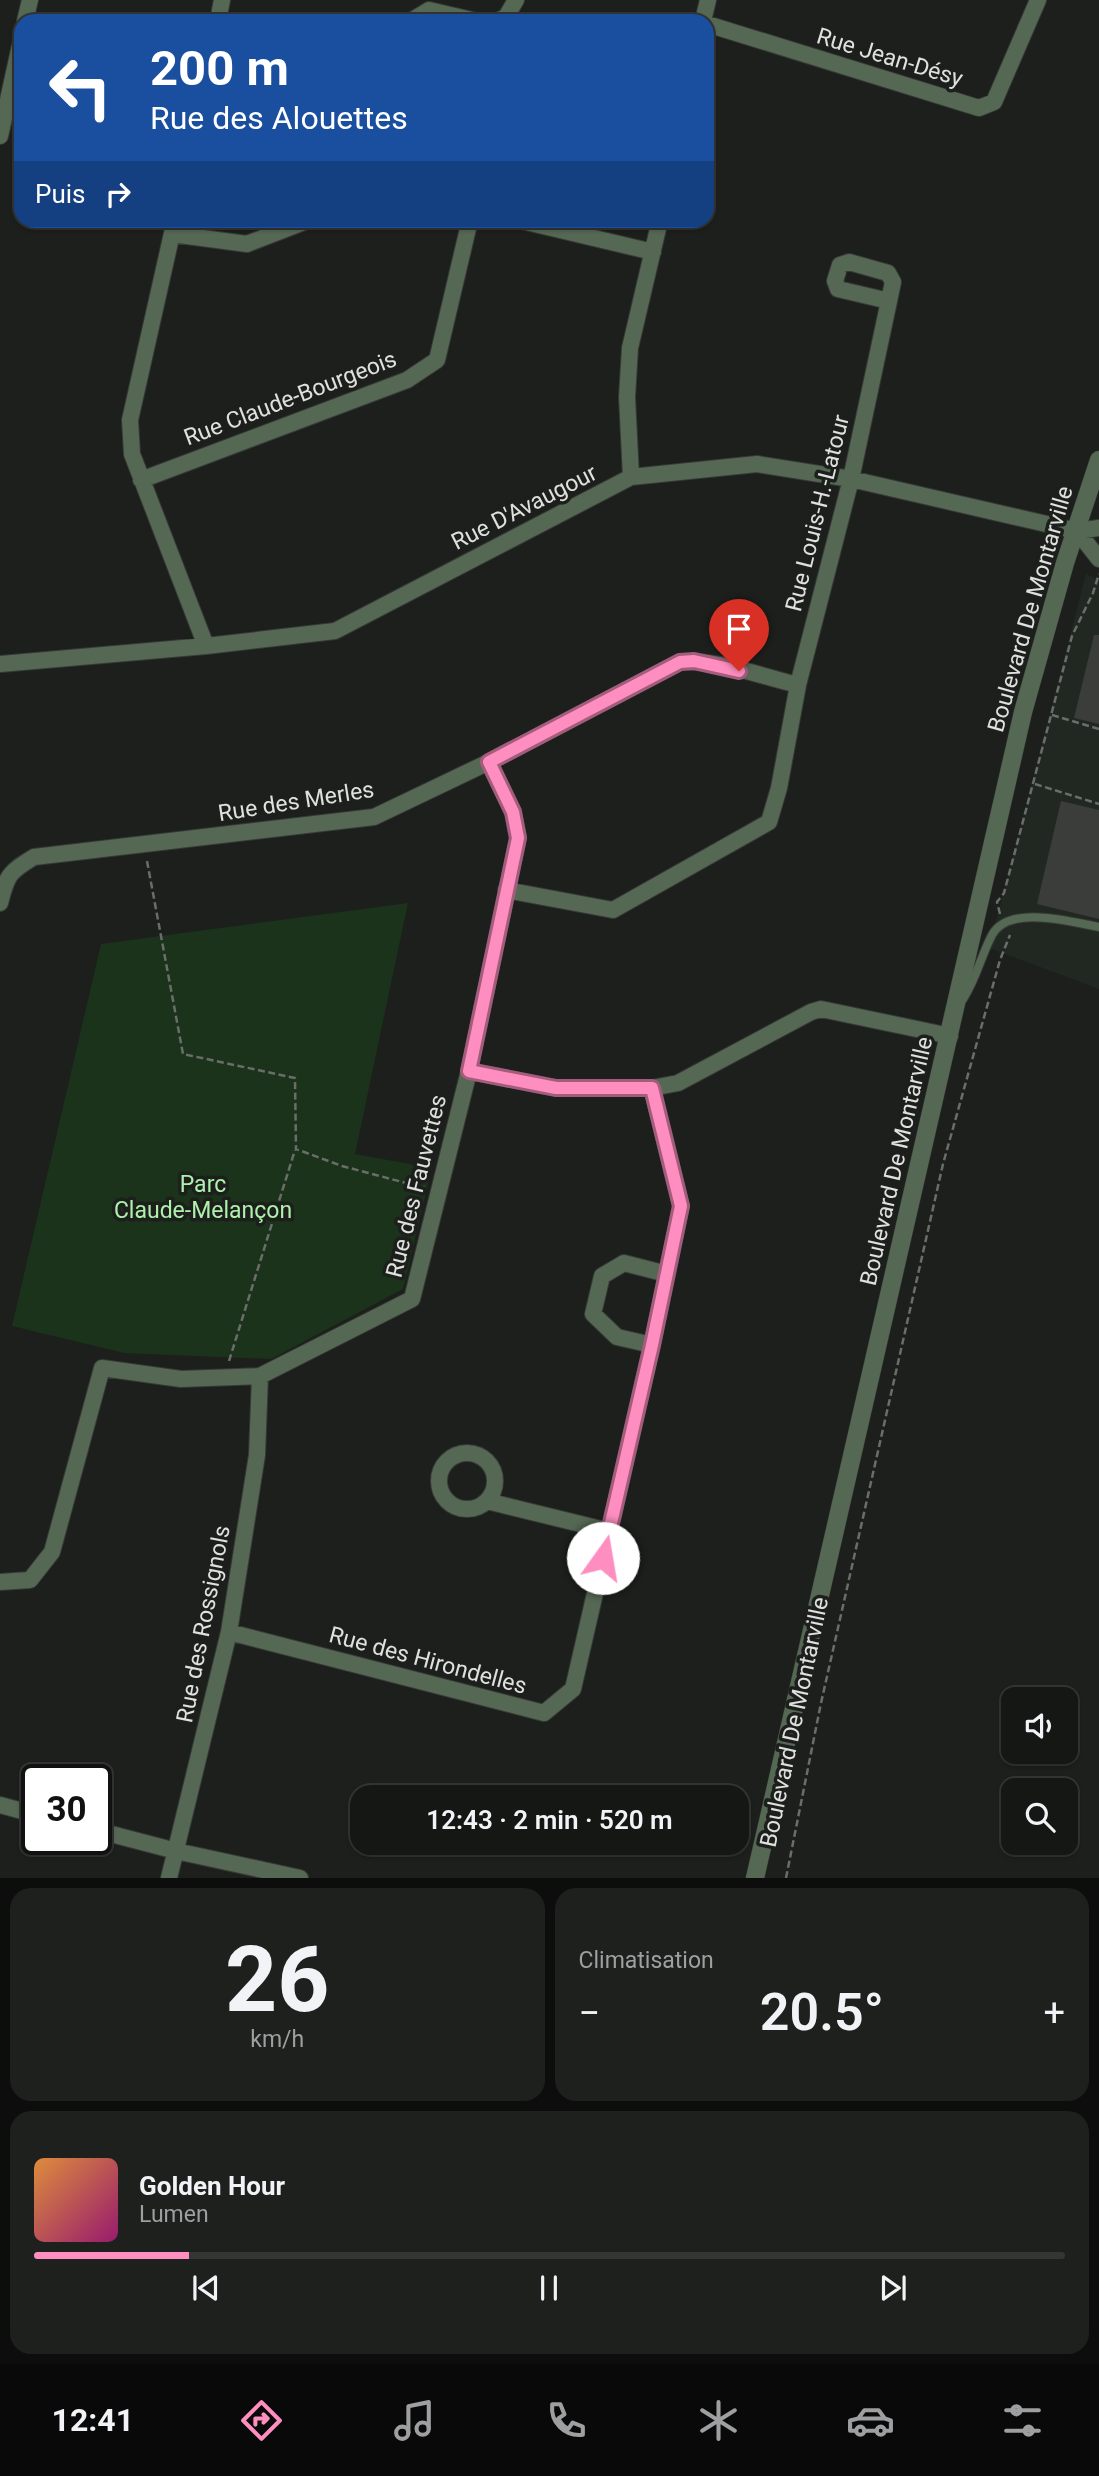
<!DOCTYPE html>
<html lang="fr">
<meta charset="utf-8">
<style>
body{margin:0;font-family:Roboto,sans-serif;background:#1e201e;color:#f1f3f6;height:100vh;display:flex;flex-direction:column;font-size:26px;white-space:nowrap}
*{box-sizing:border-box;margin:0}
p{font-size:23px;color:#9d9fa0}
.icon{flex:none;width:38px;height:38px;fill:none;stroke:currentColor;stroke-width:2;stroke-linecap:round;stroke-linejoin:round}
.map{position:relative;height:1878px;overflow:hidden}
.sheet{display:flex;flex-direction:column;gap:10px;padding:10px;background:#0c0d0c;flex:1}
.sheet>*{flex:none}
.hud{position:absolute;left:14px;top:14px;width:700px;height:214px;border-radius:21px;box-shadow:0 2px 5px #0004,0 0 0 2px #343634;background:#1a4fa0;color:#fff;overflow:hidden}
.controls{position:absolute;left:1001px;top:1687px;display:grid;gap:14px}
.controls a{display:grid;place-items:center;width:77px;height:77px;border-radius:14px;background:#151715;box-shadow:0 2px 5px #0004,0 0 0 2px #343634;font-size:35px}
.speed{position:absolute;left:21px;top:1764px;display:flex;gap:14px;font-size:35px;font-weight:700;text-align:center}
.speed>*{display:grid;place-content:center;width:91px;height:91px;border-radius:50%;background:#151715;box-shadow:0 2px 5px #0004,0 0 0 2px #343634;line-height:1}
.speed .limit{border:4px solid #111;border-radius:10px;background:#fff;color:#111}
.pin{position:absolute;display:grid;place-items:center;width:60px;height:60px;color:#fff;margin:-72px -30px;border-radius:50% 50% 50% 0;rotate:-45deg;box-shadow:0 0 7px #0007}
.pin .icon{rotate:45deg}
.me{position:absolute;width:77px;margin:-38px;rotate:13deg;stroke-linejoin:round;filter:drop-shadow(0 0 5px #0008)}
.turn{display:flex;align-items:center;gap:24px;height:147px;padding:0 21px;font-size:32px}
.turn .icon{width:91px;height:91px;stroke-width:2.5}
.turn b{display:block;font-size:49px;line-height:60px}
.then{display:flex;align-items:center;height:66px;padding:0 21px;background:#0003;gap:14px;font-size:26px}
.big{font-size:52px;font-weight:600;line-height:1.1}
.sheet .card{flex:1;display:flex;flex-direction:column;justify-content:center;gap:10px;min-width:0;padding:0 24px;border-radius:21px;background:#1e201e}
.sheet .dial{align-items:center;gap:0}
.dial b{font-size:91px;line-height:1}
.song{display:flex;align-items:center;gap:21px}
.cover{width:84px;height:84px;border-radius:10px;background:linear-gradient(135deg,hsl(30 70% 55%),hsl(320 70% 35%))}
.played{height:7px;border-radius:4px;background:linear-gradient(90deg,#fd8ebf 15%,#343634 15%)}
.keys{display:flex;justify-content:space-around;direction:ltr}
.heat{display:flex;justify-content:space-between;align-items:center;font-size:38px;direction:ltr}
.sheet .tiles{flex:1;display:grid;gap:10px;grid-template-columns:1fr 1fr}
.card:last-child{grid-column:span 2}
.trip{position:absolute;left:350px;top:1785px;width:399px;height:70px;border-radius:21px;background:#151715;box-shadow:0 2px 5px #0004,0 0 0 2px #343634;font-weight:600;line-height:70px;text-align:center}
.tabs{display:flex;height:112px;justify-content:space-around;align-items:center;background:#080908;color:#9d9fa0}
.tabs .icon{width:49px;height:49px}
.tabs .selected{color:#fd8ebf}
.tabs b{font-size:32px;color:#f1f3f6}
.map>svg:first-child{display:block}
.built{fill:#212821}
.green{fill:#1b331a}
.building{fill:#3b3d3a}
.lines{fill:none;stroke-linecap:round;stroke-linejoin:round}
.service-casing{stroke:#373a37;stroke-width:10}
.minor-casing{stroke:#373a37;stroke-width:18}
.tertiary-casing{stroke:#373a37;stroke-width:19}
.path{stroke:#6a6d6a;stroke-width:2.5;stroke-dasharray:7 3.5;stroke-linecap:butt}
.service{stroke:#556854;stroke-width:8}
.minor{stroke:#556854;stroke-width:16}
.tertiary{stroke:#556854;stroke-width:18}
.route-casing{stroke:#a45c7c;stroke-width:18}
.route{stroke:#fd8ebf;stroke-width:12}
.labels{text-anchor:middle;stroke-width:7;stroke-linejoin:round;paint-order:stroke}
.street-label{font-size:23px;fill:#dfe1df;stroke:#1c1f1c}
.park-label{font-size:23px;fill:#aef1ab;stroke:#1c1f1c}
</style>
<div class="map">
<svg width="1099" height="1878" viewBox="0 0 1099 1878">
<rect width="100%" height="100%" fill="#1c1f1c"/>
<path class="built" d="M1086,574l13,6v409l-110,-41z"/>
<path class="green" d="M408,903l-53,251 77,14 -29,121 -132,70 -147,-6 -112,-27 89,-382z"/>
<path class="building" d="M1094,635h5v89l-25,-6z
M1061,801l38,9v109l-62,-15z"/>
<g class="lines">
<g class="service-casing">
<path id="service" d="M963,999c13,-20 18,-43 29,-64 17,-31 79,-13 107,-8"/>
</g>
<g class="minor-casing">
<path id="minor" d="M25,21l5,-21
M218,21l4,-21
M411,21l18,-11 47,11
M497,21l9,-4 10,-17
M703,21l5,-21
M707,24l272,84 15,-6 44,-102
M0,136l21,-95
M175,220l-45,200 2,34 74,192
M518,220l135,32
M172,234l75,10 62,-24
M631,477l-4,-80 3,-49 30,-128
M141,480l266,-100 30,-20 33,-140
M1077,531l22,28
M0,664l206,-18 129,-15 296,-154 126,-13 94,15 226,52 22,-3
M506,890l107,20 156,-88 10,-34 19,-103 53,-206 38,-178 4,-19 -5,-9 -39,-11 -9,3 -5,16 3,8 51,12
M0,903c7,-28 9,-31 34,-46l340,-40 115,-55 191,-100c38,-3 80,14 118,23
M469,1071l87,17h96l26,-5 133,-71 10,-3 129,27
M652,1345l-35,-8 -24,-23 9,-38 22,-13 43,11
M439 1481a28 28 0 1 1 56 0a28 28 0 1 1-56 0Z
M487,1501l122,30
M0,1582l30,-2 22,-28 50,-184 79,11 79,-3 152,-77 57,-228 49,-233 -5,-26 -24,-50
M229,1632l315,81 29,-24 79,-344 29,-139 -29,-118
M0,1805l37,10
M96,1830l80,21 124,27
M169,1878l60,-246 28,-177 3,-79"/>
</g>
<g class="tertiary-casing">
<path id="tertiary" d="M755,1878l268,-1166 42,-149 34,-103"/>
</g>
<path class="path" d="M1052,715l47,14
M1035,784l64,20
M147,861l36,193 112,24 1,71 46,17 83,22
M1000,914l-3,-12 7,-9 68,-257 21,-43 6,-19
M229,1361l66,-211
M786,1878l35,-175 122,-539 57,-204 10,-25"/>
<use href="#service" class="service"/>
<use href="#minor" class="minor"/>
<use href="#tertiary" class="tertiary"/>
</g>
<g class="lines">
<g class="route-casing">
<path id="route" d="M603,1558l49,-213 29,-139 -29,-118h-96l-87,-17 49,-233 -5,-26 -24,-50 191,-100 14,-1 45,10"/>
</g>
<use href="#route" class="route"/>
</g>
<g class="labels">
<g class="street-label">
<text transform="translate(890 57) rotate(17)" y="8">Rue Jean-Désy</text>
<text transform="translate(290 398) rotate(-21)" y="8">Rue Claude-Bourgeois</text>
<text transform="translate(524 507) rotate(-27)" y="8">Rue D'Avaugour</text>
<text transform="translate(817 513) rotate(-76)" y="8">Rue Louis-H.-Latour</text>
<text transform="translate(1030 609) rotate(-74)" y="8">Boulevard De Montarville</text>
<text transform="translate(296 801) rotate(-9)" y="8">Rue des Merles</text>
<text transform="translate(896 1161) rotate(-77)" y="8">Boulevard De Montarville</text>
<text transform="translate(416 1186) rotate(-76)" y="8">Rue des Fauvettes</text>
<text transform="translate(203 1624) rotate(-79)" y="8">Rue des Rossignols</text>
<text transform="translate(428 1660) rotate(15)" y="8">Rue des Hirondelles</text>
<text transform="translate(794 1722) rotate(-78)" y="8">Boulevard De Montarville</text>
</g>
<g class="park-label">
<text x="203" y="1192">Parc<tspan x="203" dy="26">Claude-Melançon</tspan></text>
</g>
</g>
</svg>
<div class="controls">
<a><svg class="icon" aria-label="sound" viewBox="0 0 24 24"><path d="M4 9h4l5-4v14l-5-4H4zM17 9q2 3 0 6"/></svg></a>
<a><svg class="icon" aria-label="search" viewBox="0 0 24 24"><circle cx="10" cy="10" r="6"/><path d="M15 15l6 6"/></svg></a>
</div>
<div class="speed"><div class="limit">30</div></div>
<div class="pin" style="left:739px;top:671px;background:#d93025"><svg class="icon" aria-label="arrive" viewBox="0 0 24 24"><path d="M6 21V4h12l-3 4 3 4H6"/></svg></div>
<svg class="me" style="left:603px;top:1558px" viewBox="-20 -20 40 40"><circle r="19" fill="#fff"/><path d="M0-13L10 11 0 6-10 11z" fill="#fd8ebf"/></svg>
<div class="trip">12:43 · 2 min · 520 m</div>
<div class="hud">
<div class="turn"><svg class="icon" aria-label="left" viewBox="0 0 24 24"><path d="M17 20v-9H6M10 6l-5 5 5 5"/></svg><div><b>200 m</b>Rue des Alouettes</div></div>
<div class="then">Puis<svg class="icon" aria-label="right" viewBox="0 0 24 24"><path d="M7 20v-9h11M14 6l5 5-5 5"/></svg></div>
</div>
</div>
<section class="sheet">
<div class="tiles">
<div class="card dial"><b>26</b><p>km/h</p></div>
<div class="card"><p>Climatisation</p>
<div class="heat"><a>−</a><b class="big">20.5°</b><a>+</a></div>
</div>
<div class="card">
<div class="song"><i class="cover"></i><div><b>Golden Hour</b><p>Lumen</p></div></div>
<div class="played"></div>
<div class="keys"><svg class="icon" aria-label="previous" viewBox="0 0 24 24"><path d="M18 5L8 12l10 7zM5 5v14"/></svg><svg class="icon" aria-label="pause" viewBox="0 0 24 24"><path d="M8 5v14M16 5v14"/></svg><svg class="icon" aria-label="next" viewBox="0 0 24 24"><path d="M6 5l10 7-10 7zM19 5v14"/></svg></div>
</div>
</div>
</section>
<nav class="tabs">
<b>12:41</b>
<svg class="icon selected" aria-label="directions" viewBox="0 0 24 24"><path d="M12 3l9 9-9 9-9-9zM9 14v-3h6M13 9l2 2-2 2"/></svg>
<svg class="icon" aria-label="music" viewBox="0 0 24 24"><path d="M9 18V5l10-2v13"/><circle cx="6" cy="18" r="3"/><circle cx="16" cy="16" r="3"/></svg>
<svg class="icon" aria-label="phone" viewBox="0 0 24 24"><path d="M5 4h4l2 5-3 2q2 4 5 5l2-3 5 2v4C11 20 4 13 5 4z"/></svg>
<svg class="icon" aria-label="climate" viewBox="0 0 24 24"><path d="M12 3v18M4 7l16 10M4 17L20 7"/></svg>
<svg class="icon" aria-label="car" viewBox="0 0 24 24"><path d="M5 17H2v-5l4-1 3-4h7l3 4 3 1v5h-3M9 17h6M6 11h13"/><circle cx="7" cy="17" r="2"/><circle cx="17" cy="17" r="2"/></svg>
<svg class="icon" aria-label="filters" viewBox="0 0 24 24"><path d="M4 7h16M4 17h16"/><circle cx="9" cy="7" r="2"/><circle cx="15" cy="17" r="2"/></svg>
</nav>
